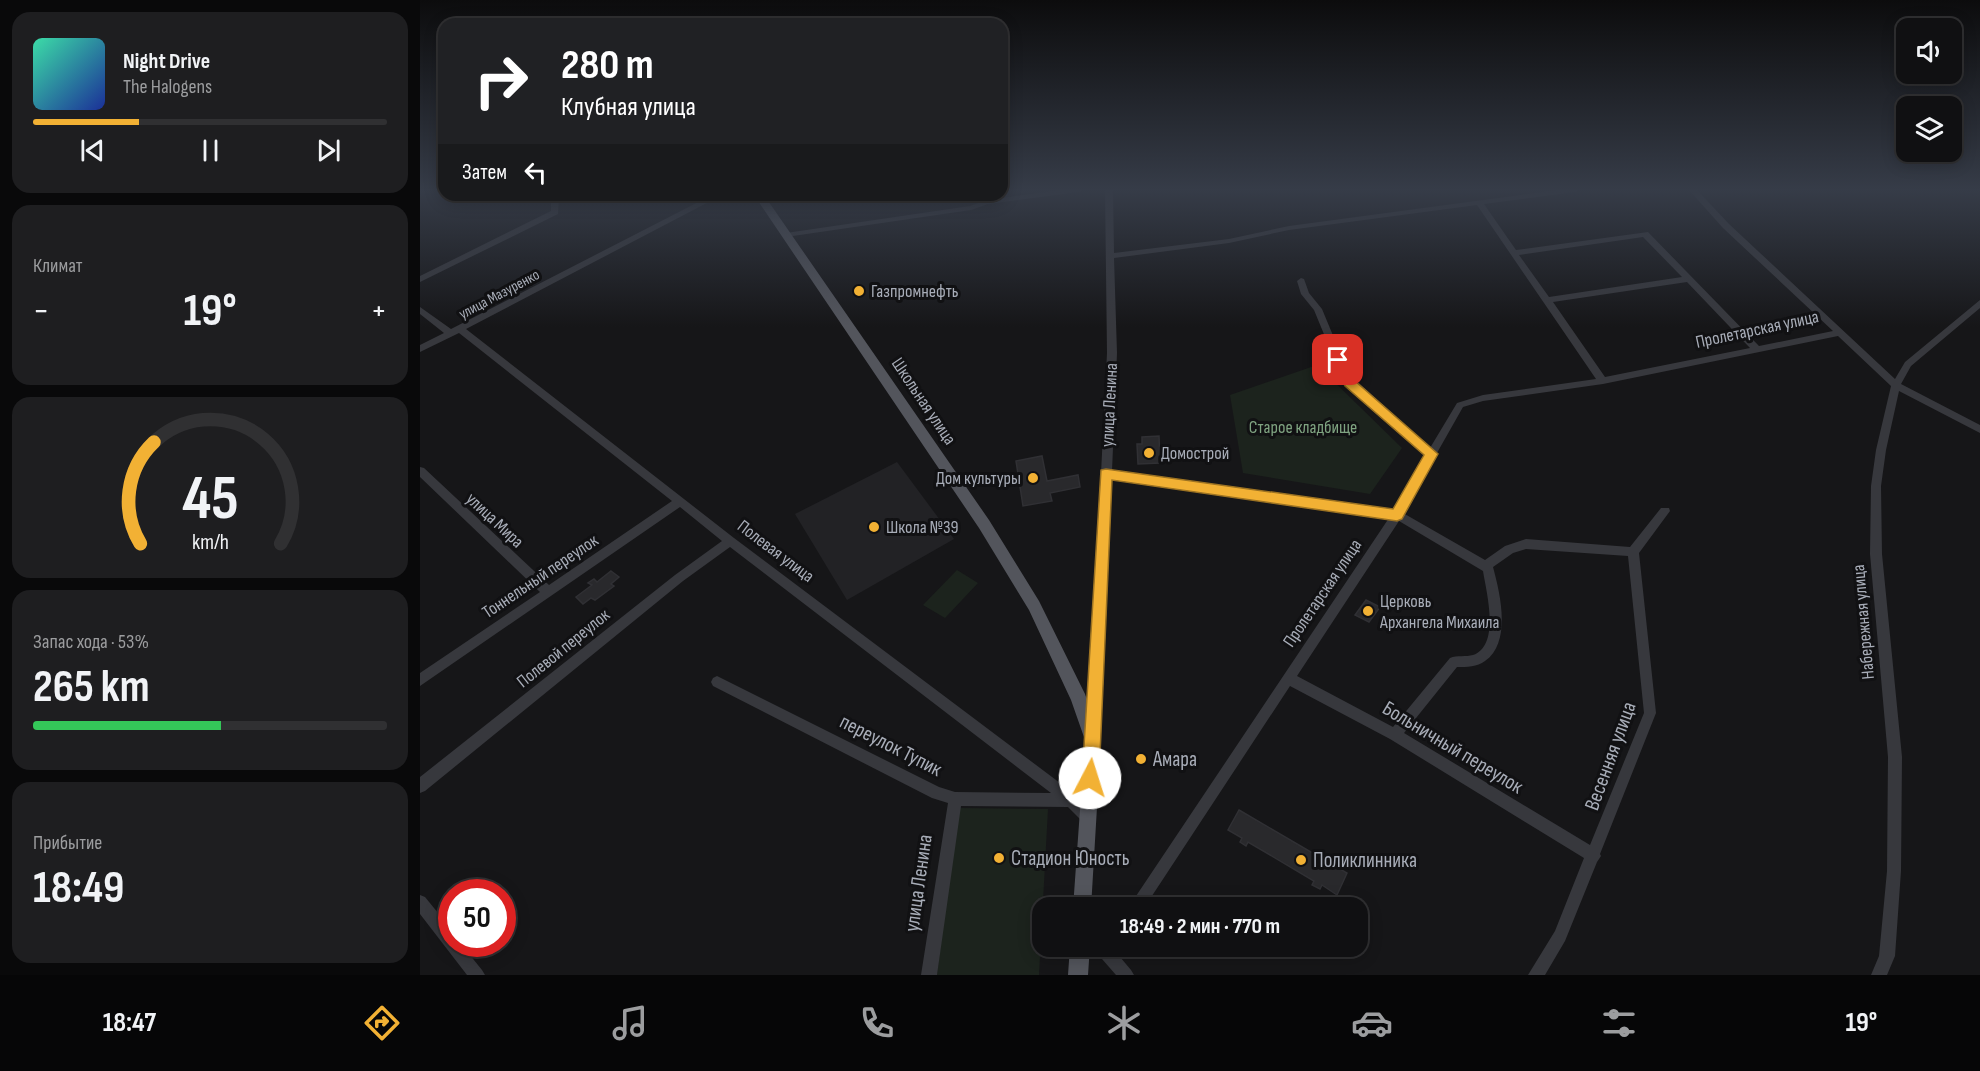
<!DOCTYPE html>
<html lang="ru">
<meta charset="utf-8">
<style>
body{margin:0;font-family:"Sofia Sans Condensed",sans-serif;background:#1e1e20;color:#f1f3f6;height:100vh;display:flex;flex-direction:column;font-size:22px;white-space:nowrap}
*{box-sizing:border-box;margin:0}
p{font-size:20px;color:#9c9d9f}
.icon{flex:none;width:33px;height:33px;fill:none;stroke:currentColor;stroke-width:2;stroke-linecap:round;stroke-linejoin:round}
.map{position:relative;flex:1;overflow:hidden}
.drawer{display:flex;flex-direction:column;gap:12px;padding:12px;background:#09090a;width:420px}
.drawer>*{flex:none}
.guide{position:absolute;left:18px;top:18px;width:570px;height:183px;border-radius:18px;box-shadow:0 3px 15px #0003,0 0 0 2px #303032;background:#202124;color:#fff;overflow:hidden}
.fabs{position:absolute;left:1476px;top:18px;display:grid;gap:12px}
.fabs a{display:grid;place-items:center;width:66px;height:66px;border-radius:12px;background:#101012;box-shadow:0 3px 15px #0003,0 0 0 2px #303032;font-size:30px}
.speed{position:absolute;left:18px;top:879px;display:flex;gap:12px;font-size:30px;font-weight:700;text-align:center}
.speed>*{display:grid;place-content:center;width:78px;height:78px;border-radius:50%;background:#101012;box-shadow:0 3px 15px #0003,0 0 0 2px #303032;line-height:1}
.speed .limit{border:9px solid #d22;background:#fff;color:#111}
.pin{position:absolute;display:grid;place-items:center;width:51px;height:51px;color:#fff;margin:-26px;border-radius:12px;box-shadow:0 3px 9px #0006}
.me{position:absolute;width:66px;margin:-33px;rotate:5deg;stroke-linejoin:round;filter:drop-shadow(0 0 4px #0008)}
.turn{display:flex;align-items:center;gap:21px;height:126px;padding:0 24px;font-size:27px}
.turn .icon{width:78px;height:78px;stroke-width:2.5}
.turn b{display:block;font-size:42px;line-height:51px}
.then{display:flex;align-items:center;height:57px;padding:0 24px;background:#0003;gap:12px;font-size:22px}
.big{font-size:45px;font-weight:700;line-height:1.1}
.drawer .card{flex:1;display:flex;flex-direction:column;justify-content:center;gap:9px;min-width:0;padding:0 21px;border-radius:18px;background:#1e1e20}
.drawer .dial{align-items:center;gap:0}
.dial svg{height:156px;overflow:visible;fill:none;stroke:#303032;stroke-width:7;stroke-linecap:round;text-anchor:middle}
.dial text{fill:#f1f3f6;stroke:none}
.song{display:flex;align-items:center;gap:18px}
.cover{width:72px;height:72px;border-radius:9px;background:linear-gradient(135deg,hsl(160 70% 55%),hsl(230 70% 35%))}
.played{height:6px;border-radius:3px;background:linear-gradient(90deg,#f2b134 30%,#303032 30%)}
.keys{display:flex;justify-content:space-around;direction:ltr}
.heat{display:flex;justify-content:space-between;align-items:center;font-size:33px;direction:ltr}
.charge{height:9px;border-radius:4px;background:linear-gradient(90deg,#34c759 53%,#303032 0)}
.trip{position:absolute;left:612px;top:897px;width:336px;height:60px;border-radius:18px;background:#101012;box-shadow:0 3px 15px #0003,0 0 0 2px #303032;font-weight:700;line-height:60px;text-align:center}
.menu{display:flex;height:96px;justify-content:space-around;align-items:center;background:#060607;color:#9c9d9f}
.menu .icon{width:42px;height:42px}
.menu .current{color:#f2b134}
.menu b{font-size:27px;color:#f1f3f6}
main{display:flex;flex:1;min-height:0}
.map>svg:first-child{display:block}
.built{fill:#222225}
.green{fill:#1c231d}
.building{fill:#29292c;stroke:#303034;stroke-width:1.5}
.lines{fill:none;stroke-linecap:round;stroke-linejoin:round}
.minor{fill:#37383d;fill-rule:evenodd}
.major{fill:#53555c;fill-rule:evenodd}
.route{fill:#f2b134;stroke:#9d7322;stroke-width:1.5}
.poi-dot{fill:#f2b134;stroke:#111113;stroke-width:2}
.labels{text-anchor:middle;stroke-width:6;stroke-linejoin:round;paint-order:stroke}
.far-street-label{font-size:15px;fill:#a8adb8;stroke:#111113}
.poi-label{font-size:18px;fill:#a8adb8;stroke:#111113;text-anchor:start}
.street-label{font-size:18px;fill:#a8adb8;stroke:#111113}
.park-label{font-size:18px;fill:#7fa381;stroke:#111113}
.near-street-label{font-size:21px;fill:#a8adb8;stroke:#111113}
.near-poi-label{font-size:21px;fill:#a8adb8;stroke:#111113;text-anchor:start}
</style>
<main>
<section class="drawer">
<div class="card">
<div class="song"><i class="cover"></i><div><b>Night Drive</b><p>The Halogens</p></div></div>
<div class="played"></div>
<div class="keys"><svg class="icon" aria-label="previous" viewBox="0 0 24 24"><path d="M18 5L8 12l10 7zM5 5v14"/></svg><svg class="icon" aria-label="pause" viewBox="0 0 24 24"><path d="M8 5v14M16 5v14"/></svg><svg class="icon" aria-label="next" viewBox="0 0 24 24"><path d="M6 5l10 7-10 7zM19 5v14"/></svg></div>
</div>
<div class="card"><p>Климат</p>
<div class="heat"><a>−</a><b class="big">19°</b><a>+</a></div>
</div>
<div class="card dial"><svg viewBox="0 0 100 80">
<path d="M14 69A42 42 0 1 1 86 69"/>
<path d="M14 69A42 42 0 0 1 21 17" stroke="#f2b134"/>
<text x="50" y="56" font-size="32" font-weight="700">45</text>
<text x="50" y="72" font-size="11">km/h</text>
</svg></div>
<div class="card"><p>Запас хода · 53%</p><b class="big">265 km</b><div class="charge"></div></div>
<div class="card"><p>Прибытие</p><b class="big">18:49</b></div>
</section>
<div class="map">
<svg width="1560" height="975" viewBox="0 0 1560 975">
<rect width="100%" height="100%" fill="#161618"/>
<path class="built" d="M477,462l57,77 -107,61 -52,-86z"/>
<path class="green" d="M897,365l85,83 -32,46 -127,-21 -13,-78z
M537,570l21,13 -33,35 -22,-13z
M538,808l90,1 -9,166h-102z"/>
<path class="building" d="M739,436l1,27 -22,1 -1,-20h5v-7z
M622,456l5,25 31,-6 2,12 -30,6 2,8 -29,5 -7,-45z
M191,571l8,6 -8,7 3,2 -19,14 -4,-2 -8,6 -7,-7 16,-12 -4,-2 6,-4 3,3z
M946,600l14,7 -11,15 -14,-7z
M819,810l108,63 -10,22 -15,-10 -2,4 -8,-4 2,-4 -66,-39 -2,4 -6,-4 2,-4 -14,-8z"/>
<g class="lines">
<path class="minor" d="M641,190h22l-4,2 -91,12 -17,6 -185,27 -4,-2 4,-2 184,-27 17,-6z
M685,190h8l1,63 115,-14 60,-13 268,-36h22l-4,2 -91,12 32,46 132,-18 111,114 74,-15 -110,-103 -34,-38h8l32,34 166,155 10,-17 75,-62v8l-69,58 -10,18 79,41v8l-81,-42 -13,59 -5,36 1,68 20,203 -1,114 -6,85 -8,19h-16l8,-19 8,-85 1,-114 -18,-203 1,-68 5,-36 15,-64 -53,-50 -235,48 -120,17 -20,6 -60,106 82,47 20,-14 21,-7 104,8 31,-39h8l1,3 -31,42 17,160 -56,141 1,2 -4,6 -32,79 -20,34h-17l27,-44 29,-73 -194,-119 -100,-53 -146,222h-16l261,-390 -278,-39 -11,256 -1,4 -5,2 -5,-2 -1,-4 19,-382zM1057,205l119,174 -113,16 -26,8 -27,45 -81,-74 -27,-65 -13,-16 -5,-14 -3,-1 -4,3 4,13 13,16 28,68 84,77 -32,55 -282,-39 5,-118 -3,-95 115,-15 60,-13zM1223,237l39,40 -133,20 -30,-42zM1267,282l63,66 -145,29 -52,-75zM979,521l84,50c3,20 18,74 -10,84 -7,2 -16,0 -23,3l-57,69 -96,-51zM1106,549l102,7 16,157 -54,132 -186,-112 53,-66c10,0 20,0 28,-6 27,-19 15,-68 8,-94l20,-14z
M131,195h8l-1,19 -138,68v-6l131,-65z
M292,195h10l-256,134 268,209 342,257 16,16 2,5 -2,5 -5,2 -5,-2 -14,-14 -107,-1 -24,169h-16l27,-172 -16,-5 -219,-112 -2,-4 2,-4 4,-2 222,111 16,5 96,1 -321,-246 -47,34 -258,210 -5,2v-16l255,-202 47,-34 -42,-34 -260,179v-13l120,-81 -120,-115v-10l4,1 125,117 123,-84 -213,-168 -39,19v-7l24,-12 -24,-19v-7l31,22z
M0,895l5,2 27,33v14h9l21,26 3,5h-18l-47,-61z
M654,946h43l-2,5 16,19 3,5h-18l-14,-16h-22l-5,-3 -3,-5z"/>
<path class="major" d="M334,195h10l225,325 50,81 46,93 16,46 -10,168h-18l12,-168 -14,-40 -42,-90 -50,-82z
M650,946h20l-2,29h-20z"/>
</g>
<linearGradient id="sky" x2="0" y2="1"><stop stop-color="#0c0c0d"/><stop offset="0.58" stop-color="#363c48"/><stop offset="1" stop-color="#363c48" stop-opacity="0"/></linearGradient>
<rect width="1560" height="327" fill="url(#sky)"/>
<path class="route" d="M918,356l4,1 12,23 84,74 -36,65 -5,2 -285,-41 -13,298 -2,6 -7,3 -6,-3 -2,-6 19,-308 5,-1 287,40 31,-54 -79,-69 -13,-26z"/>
<g class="poi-dot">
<circle cx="439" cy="291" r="6"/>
<circle cx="729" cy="453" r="6"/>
<circle cx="613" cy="478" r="6"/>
<circle cx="454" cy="527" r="6"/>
<circle cx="948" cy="611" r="6"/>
<circle cx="721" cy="759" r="6"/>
<circle cx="579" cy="858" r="6"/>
<circle cx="881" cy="860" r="6"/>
</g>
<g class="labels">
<g class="far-street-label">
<text transform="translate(79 294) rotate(-28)" y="5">улица Мазуренко</text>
</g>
<g class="poi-label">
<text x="451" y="297">Газпромнефть</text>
<text x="741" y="459">Домострой</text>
<text x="601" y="484" text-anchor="end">Дом культуры</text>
<text x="466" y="533">Школа №39</text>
<text x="960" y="607">Церковь<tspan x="960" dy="21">Архангела Михаила</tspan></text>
</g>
<g class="street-label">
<text transform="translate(1337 329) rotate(-12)" y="6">Пролетарская улица</text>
<text transform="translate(504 401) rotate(56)" y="6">Школьная улица</text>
<text transform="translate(689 405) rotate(-87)" y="6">улица Ленина</text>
<text transform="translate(75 520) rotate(43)" y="6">улица Мира</text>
<text transform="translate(356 551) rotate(37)" y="6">Полевая улица</text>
<text transform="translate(120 576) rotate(-34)" y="6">Тоннельный переулок</text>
<text transform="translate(902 593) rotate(-56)" y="6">Пролетарская улица</text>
<text transform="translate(1443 622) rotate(-95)" y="6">Набережная улица</text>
<text transform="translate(143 648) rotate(-39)" y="6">Полевой переулок</text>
</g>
<g class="park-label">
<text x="883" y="433">Старое кладбище</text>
</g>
<g class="near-street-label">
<text transform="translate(471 745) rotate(27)" y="7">переулок Тупик</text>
<text transform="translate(1033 747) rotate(31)" y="7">Больничный переулок</text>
<text transform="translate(1190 756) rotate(-70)" y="7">Весенняя улица</text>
<text transform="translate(498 883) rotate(-82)" y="7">улица Ленина</text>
</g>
<g class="near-poi-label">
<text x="733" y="766">Амара</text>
<text x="591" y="865">Стадион Юность</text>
<text x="893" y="867">Поликлинника</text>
</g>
</g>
</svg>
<div class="fabs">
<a><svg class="icon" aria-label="sound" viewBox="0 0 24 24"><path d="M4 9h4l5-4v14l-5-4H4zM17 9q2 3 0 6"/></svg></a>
<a><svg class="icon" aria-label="layers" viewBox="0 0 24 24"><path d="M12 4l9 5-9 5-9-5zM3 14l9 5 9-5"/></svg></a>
</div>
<div class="speed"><div class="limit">50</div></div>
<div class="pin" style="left:918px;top:360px;background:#d93025"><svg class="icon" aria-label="arrive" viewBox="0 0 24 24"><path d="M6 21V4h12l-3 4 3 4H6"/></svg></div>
<svg class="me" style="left:670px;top:778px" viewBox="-20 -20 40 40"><circle r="19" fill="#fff"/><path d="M0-13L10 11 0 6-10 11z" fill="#f2b134"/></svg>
<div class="trip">18:49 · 2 мин · 770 m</div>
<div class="guide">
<div class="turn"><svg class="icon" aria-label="right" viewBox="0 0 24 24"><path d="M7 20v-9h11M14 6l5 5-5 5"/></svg><div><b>280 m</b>Клубная улица</div></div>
<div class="then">Затем<svg class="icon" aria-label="left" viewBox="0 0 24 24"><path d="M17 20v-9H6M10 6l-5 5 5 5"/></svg></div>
</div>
</div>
</main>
<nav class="menu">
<b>18:47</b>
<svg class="icon current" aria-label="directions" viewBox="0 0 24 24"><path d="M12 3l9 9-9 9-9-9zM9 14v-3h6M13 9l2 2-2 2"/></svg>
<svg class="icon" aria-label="music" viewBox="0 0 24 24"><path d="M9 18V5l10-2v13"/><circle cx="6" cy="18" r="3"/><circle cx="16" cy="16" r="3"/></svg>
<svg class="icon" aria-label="phone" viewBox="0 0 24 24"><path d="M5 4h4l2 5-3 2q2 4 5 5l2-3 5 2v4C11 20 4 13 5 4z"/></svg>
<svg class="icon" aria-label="climate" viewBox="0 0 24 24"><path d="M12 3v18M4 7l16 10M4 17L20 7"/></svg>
<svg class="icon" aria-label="car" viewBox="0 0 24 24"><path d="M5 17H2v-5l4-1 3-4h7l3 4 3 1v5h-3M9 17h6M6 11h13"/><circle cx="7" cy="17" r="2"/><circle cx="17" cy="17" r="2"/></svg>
<svg class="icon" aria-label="filters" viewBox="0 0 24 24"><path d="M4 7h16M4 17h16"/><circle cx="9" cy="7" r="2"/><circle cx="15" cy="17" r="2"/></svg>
<b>19°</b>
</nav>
